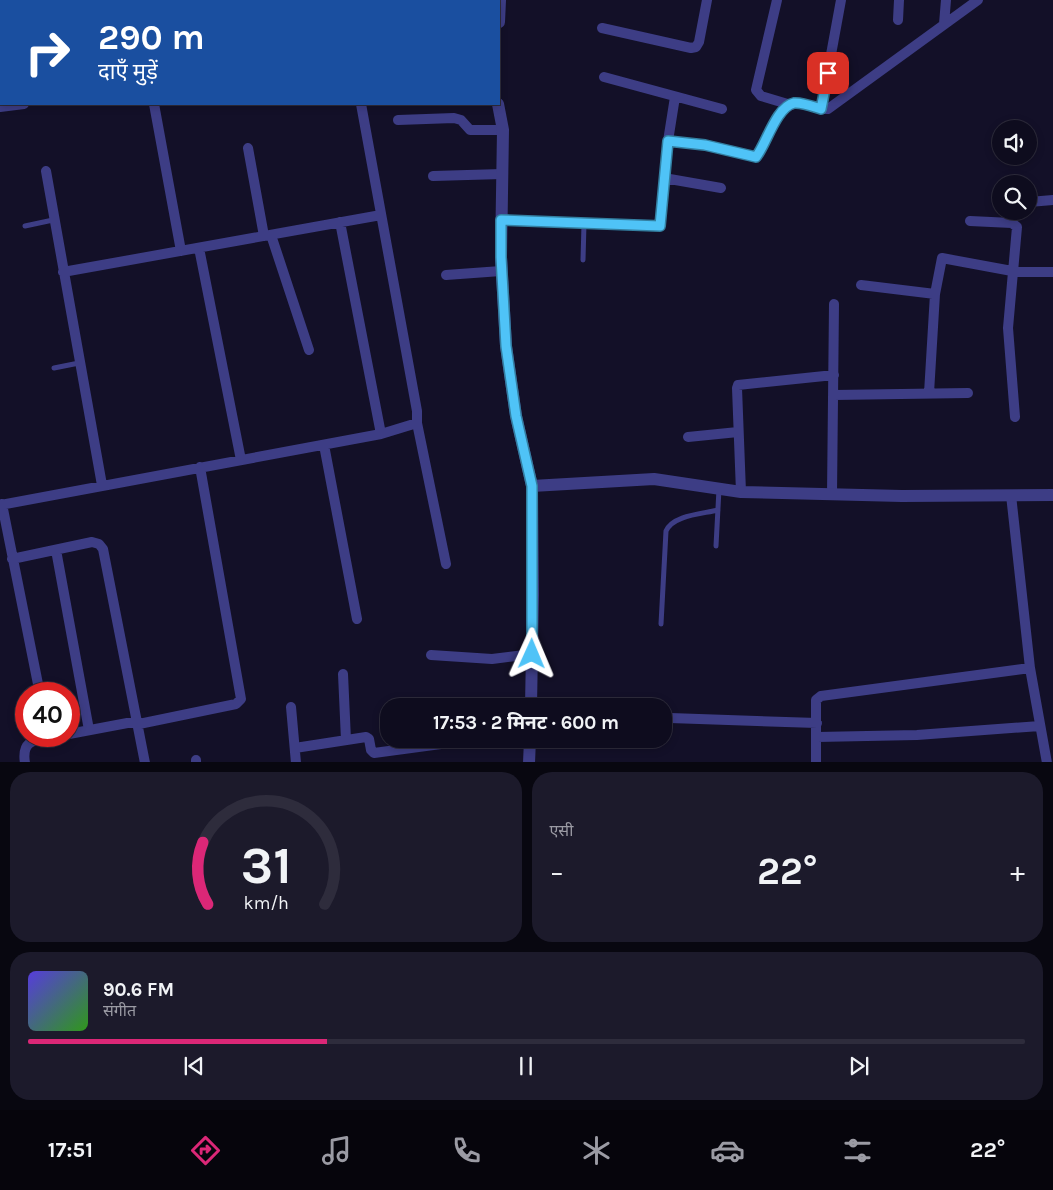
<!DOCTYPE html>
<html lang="hi">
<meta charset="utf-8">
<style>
body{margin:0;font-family:Karla,"Noto Sans Devanagari",sans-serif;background:#1c1a2b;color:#f1f3f6;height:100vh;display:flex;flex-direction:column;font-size:19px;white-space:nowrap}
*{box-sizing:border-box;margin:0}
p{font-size:16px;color:#9b9ba4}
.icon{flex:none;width:28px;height:28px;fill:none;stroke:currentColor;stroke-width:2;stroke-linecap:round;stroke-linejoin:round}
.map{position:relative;height:762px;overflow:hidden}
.side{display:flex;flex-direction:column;gap:10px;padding:10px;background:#080710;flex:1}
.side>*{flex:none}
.top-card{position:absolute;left:0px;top:0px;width:500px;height:105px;box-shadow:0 2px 8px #0003,0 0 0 1px #2e2c3c;background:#1a4fa0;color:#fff;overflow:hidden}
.tools{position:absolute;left:992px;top:120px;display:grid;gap:10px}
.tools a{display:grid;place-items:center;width:45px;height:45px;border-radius:50%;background:#0e0c1e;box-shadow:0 2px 8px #0003,0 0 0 1px #2e2c3c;font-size:25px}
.speed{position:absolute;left:15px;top:682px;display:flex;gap:10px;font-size:25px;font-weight:700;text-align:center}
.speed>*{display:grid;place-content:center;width:65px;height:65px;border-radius:50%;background:#0e0c1e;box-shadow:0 2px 8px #0003,0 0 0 1px #2e2c3c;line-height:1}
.speed .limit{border:8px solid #d22;background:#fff;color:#111}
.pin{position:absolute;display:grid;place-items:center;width:42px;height:42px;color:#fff;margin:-21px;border-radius:10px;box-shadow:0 2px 8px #0006}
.me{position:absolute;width:55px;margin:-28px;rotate:1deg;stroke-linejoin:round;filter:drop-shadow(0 0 4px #0008)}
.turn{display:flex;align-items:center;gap:18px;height:105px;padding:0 15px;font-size:22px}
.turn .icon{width:65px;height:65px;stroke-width:2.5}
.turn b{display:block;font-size:35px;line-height:42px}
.big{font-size:38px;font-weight:700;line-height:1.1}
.side .widget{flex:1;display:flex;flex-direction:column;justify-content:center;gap:8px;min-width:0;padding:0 18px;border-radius:20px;background:#1c1a2b}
.side .dial{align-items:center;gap:0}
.dial svg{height:130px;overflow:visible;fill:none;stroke:#2e2c3c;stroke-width:7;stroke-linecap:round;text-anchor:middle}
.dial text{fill:#f1f3f6;stroke:none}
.song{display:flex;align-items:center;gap:15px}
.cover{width:60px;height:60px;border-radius:8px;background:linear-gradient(135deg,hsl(250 70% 55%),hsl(110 70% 35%))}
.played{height:5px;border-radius:2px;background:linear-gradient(90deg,#db2777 30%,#2e2c3c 30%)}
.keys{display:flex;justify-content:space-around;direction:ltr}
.heat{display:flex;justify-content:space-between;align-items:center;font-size:28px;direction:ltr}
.side .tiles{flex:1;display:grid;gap:10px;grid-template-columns:1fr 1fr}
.widget:last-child{grid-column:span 2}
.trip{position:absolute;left:380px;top:698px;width:292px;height:50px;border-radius:20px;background:#0e0c1e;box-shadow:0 2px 8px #0003,0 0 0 1px #2e2c3c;font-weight:700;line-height:50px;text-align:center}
.tab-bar{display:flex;height:80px;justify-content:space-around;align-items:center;background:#06050c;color:#9b9ba4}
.tab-bar .icon{width:35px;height:35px}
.tab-bar .selected{color:#db2777}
.tab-bar b{font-size:22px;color:#f1f3f6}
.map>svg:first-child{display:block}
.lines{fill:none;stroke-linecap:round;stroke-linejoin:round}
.service{stroke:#3d3d85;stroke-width:5}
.minor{stroke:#3d3d85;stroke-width:10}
.tertiary{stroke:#3d3d85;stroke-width:12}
.route-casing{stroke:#337fa1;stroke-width:12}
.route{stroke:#4fc3f7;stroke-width:9}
</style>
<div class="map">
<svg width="1053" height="763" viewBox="0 0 1053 763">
<rect width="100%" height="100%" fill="#131028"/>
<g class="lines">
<path class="service" d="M25,226l28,-6
M583,260l1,-36
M54,368l25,-5
M716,546l3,-57
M661,624l5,-93c7,-16 36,-17 52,-21"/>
<path class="minor" d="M136,0v1
M342,0v1
M401,0v1
M777,0l-21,90 5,6 30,9
M898,20l1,-20
M944,24l2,-24
M602,28l89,20 5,-1 3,-5 8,-42
M0,44h1
M604,77l118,32
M154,104l27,147
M0,107l24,-3
M821,109l20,-109
M398,120l56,-2 7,2 9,10h33
M668,141l7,-44
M248,148l16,88
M46,171l56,314
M433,176l69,-2
M664,178l57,10
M1029,202l24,-2
M501,220l159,6 8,-85 37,4 51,12c11,-12 19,-49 38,-53 11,-3 23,6 34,5l150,-109
M970,221l42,2 5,4 -9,101 7,89
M340,222l41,212
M271,235l38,115
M199,248l42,212
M63,272l318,-57
M1012,272h41
M446,275l55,-4
M861,285l74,9
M929,393l6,-99 7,-36 70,13
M834,395l134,-2
M417,423l29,141
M688,437l50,-5
M324,445l33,174
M741,492l-4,-104 1,-3 96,-10
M832,494l2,-190
M1011,495l19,173 17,95
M2,504l38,190
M0,505l381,-71 36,-11v-12l-56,-307
M56,550l33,180
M12,559l80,-17 7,2 4,5 42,214
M431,655l61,4 40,-5
M343,674l3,66
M291,707l5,56
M670,718l147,5
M139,724l97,-20 5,-5 -41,-232
M69,734l69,-13
M817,737l100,-2 123,-9
M295,748l71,-11 3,2 2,11 3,3 104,-14
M196,760v3
M25,763c-4,-24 11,-23 30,-27
M816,763v-63l5,-4 209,-28"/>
<path class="tertiary" d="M499,22l1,-22
M498,104l5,26 -2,127 5,89 10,70 16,70 1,109 -2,111
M532,486l122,-7 87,13 161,4 151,-1
M529,763l1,-24"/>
</g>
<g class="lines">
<g class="route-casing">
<path id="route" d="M532,654v-168l-16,-70 -10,-70 -5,-89v-37l159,6 8,-85 37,4 51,12c10,-12 20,-50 38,-54 8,-1 20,4 27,6l7,-36"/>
</g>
<use href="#route" class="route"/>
</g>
</svg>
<div class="tools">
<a><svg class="icon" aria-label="sound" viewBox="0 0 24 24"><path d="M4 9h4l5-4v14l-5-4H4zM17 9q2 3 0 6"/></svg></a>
<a><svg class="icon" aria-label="search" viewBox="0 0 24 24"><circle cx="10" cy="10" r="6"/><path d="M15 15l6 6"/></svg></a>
</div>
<div class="speed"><div class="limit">40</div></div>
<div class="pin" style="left:828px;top:73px;background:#d93025"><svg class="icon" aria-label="arrive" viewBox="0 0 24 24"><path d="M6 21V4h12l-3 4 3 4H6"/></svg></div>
<svg class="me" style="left:532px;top:654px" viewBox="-20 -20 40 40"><path d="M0-17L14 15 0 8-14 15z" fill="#4fc3f7" stroke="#fff" stroke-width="4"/></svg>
<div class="trip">17:53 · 2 मिनट · 600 m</div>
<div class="top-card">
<div class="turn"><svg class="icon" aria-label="right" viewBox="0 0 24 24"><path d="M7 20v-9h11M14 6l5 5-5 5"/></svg><div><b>290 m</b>दाएँ मुड़ें</div></div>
</div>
</div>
<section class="side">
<div class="tiles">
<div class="widget dial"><svg viewBox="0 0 100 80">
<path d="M14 69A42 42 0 1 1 86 69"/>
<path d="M14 69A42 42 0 0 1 11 31" stroke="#db2777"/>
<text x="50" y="56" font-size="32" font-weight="700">31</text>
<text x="50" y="72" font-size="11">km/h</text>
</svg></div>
<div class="widget"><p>एसी</p>
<div class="heat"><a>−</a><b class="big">22°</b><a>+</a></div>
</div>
<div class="widget">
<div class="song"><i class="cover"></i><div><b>90.6 FM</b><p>संगीत</p></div></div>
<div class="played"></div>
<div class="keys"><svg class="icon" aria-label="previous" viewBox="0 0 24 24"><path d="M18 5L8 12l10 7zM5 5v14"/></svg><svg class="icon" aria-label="pause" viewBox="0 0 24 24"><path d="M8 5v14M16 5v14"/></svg><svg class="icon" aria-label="next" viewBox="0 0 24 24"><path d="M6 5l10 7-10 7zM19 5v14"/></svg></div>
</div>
</div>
</section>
<nav class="tab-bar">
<b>17:51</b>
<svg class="icon selected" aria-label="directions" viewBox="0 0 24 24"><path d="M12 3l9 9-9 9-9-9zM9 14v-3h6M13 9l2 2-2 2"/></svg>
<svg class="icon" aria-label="music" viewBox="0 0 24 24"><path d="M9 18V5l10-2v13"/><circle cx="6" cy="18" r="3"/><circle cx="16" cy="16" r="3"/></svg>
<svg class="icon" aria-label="phone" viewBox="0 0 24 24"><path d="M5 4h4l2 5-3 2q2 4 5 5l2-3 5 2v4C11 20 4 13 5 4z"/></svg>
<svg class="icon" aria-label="climate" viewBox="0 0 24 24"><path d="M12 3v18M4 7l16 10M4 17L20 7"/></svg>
<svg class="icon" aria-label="car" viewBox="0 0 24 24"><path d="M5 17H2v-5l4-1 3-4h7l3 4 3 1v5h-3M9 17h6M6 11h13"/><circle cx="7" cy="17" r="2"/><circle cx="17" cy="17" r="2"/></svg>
<svg class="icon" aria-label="filters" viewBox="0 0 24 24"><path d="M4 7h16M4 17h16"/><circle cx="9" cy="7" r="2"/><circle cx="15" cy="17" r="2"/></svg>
<b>22°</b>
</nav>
